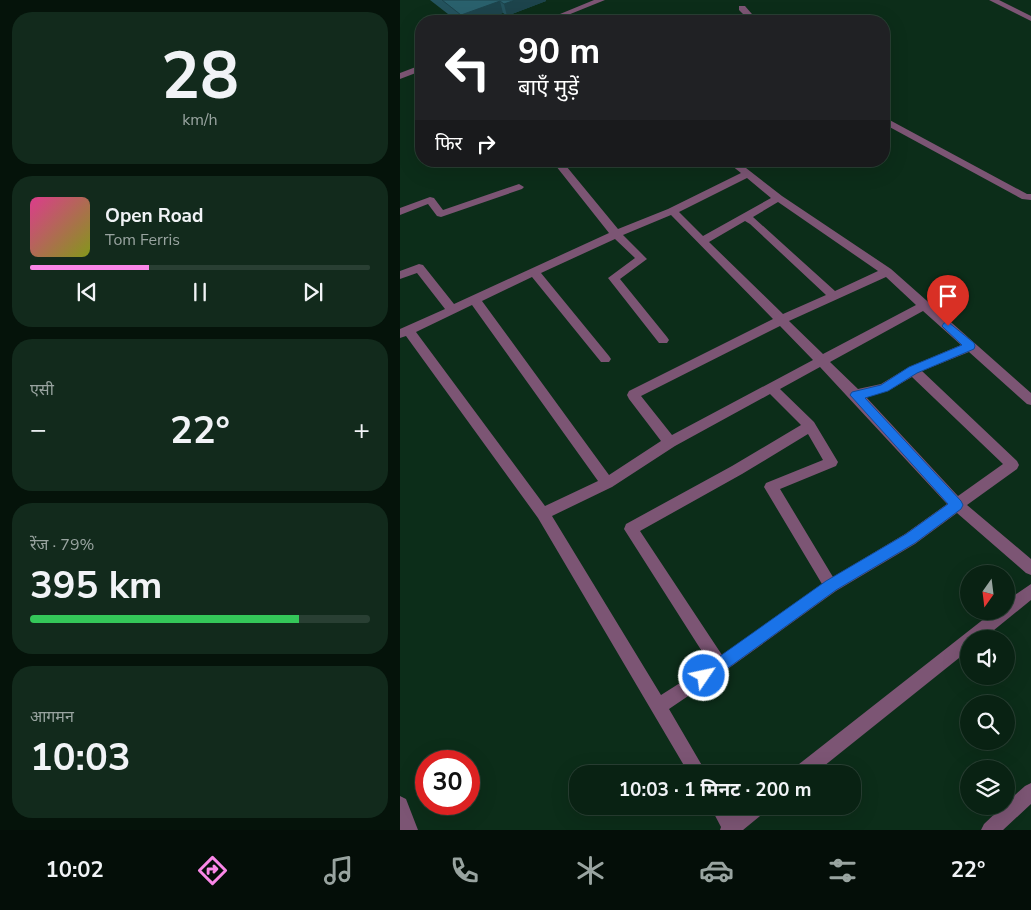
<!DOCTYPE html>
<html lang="hi">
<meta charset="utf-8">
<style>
body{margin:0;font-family:"Nunito Sans","Noto Sans Devanagari",sans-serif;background:#122a1c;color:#f1f3f6;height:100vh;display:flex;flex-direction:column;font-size:19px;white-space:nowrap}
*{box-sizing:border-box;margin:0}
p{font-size:16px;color:#99a4a0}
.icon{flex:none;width:28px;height:28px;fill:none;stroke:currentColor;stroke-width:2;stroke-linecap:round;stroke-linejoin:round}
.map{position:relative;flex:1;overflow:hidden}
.sheet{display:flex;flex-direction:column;gap:12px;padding:12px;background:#05130a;width:400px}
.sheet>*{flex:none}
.banner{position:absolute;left:15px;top:15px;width:475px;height:152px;border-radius:20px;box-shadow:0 5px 20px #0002,0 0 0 1px #293f33;background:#202124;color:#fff;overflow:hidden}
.needle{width:32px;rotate:194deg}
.buttons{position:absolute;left:560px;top:565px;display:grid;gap:10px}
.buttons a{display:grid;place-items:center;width:55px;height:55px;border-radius:50%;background:#092213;box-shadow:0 5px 20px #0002,0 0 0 1px #293f33;font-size:25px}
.speed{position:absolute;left:15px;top:750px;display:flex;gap:10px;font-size:25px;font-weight:700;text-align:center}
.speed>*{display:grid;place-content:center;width:65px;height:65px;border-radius:50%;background:#092213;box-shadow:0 5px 20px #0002,0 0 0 1px #293f33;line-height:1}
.speed .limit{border:8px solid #d22;background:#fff;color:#111}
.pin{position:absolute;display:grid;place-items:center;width:42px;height:42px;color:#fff;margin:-51px -21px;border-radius:50% 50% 50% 0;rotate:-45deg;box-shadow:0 0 5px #0007}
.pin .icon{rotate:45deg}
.me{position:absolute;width:55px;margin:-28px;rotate:56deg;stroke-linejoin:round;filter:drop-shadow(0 0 4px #0008)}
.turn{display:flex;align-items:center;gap:18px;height:105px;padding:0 20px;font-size:22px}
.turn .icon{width:65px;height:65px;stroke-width:2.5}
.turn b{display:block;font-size:35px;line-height:42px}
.then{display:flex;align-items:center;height:48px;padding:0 20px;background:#0003;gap:10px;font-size:19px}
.big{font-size:38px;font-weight:700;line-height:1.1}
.sheet .tile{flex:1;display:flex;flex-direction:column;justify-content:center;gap:8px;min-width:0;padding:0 18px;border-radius:20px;background:#122a1c}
.sheet .dial{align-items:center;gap:0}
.dial b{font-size:65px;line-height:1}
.song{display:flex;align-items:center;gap:15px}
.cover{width:60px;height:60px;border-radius:8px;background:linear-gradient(135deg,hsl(330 70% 55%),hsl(70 70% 35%))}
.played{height:5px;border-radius:2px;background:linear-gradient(90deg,#fa87e7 35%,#293f33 35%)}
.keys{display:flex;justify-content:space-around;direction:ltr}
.heat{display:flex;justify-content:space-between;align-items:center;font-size:28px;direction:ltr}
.charge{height:8px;border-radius:4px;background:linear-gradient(90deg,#34c759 79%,#293f33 0)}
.trip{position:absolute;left:169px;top:765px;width:292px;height:50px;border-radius:20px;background:#092213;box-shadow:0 5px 20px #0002,0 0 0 1px #293f33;font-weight:700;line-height:50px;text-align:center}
.tabs{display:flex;height:80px;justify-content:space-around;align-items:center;background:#040e08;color:#99a4a0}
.tabs .icon{width:35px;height:35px}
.tabs .current{color:#fa87e7}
.tabs b{font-size:22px;color:#f1f3f6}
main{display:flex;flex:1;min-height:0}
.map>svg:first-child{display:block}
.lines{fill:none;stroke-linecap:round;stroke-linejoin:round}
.minor{fill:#7c5574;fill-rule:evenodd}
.tertiary{fill:#7c5574;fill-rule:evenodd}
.wall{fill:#24535e}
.shaded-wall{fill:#1d444c}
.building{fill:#2a616d;stroke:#1d444c}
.route{fill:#1a73e8;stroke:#114b97}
</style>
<main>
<section class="sheet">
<div class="tile dial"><b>28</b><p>km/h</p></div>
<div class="tile">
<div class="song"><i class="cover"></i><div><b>Open Road</b><p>Tom Ferris</p></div></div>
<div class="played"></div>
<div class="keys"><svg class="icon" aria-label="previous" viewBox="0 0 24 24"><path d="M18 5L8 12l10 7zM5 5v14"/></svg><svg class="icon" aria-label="pause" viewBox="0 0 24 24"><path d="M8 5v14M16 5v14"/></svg><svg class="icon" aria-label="next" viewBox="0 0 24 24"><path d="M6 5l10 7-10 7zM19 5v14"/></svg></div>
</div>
<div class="tile"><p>एसी</p>
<div class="heat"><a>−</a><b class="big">22°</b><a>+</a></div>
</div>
<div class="tile"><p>रेंज · 79%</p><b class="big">395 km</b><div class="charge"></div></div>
<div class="tile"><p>आगमन</p><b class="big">10:03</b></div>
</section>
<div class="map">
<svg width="631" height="830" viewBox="0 0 631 830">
<rect width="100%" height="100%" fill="#0c2d19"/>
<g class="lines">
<path class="minor" d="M194,0h11l-52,21h-10z
M339,6h6l13,15h-8l-11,-11z
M21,65v6l-21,8v-6z
M484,117l143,77h4v6l-9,-1 -138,-75z
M152,161h10l56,68 50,-20 73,-36 -15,-12h11l45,35 109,73 140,124v12l-4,-1 -58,-52 -47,19 95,90 2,4 -2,4 -50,36 64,54v16l-5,-2 -69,-60 -42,31 -79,47 -111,80 -56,38 38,65h-18l-151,-256 -132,-182 -6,2v-9l45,-20 -28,-36 -17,6v-8l19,-7 4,1 31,39 155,-71zM347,178l24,20 -68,38 -24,-24zM378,202l100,69 -43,20 -82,-74zM271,215l102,104 -144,72 -2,4 2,4 32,42 -52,34 -127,-174 50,-24 69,85h8l2,-3 -2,-3 -68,-83 74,-34 20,19 -27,20 51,65h8l2,-3 -2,-3 -47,-58 27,-20 -24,-24zM345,221l5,3 76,71 -43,19 -74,-72zM486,277l30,28 -93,49 -34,-33zM72,305l126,176 -53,25 -129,-174zM523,311l38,34 -52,22 -28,17 -23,5 -28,-27zM380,326l33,34 -141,75 -31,-39zM420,367l127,137 -42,30 -72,43 -53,-88 56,-23 2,-4 -24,-40 -34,-33zM512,377l91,87 -45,32 -92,-99 22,-6zM370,394l31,31 -69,41 -106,58 -2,5 86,135 -49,31 -109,-179 60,-29 63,-41zM408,434l15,26 -57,23 -2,4 58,97 -100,71 -82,-124 102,-57z
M119,184l5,3 -2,2 -81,28 -4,-1 -9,-12 -28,11v-7l30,-11 4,1 9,12z
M631,584v16l-48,39h-14v11l-155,124h-22l2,-6 200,-157h12v-10z
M631,783v21l-28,26h-22l3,-6 19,-18h3v-3l19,-17z
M0,796l6,3 12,31h-18z
M310,806h18l6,9 11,-9h22l-2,6 -22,18h-23l1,-3z"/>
<path class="tertiary" d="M589,0h10l32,16v5z"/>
</g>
<path class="wall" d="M30,0h116v1l-39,15 -4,-3 -22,8h-24z"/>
<path class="shaded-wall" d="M115,0h31v1l-39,15 -3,-12z
M100,1l3,12 -22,8h-18l-2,-6z"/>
<path class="building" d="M42,0h73l-11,4 -4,-3 -39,14z"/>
<path class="route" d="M548,322l26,21 1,3 -1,3 -57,24 -29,18 -23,7 96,103 2,4 -2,4 -46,34 -79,47 -126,91 -6,2 -5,-2 -2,-5 2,-5 127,-90 80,-47 42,-30 -98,-109 2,-3 29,-7 28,-18 53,-22 -18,-17 -2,-2 2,-3z"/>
</svg>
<div class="buttons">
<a><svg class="needle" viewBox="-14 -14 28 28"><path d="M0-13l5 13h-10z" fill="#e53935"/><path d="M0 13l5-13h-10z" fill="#99a4a0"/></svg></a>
<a><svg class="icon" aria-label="sound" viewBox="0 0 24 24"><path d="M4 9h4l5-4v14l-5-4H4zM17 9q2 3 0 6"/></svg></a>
<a><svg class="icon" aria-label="search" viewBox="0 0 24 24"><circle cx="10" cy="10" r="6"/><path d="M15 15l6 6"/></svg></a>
<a><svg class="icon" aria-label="layers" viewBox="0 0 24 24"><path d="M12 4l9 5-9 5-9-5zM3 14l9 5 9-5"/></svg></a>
</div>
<div class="speed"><div class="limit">30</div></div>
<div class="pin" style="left:548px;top:326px;background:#d93025"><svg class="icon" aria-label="arrive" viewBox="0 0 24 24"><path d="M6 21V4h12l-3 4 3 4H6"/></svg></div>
<svg class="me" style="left:304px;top:676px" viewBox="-20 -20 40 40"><circle r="17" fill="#1a73e8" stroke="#fff" stroke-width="3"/><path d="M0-11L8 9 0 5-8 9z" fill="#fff"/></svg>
<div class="trip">10:03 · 1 मिनट · 200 m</div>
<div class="banner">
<div class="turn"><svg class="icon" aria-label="left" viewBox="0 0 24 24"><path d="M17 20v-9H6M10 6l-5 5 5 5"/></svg><div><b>90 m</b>बाएँ मुड़ें</div></div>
<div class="then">फिर<svg class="icon" aria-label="right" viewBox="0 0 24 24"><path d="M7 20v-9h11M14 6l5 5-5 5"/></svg></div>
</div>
</div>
</main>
<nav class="tabs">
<b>10:02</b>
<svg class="icon current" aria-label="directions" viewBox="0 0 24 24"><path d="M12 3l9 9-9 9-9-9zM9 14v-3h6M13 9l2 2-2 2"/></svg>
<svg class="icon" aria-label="music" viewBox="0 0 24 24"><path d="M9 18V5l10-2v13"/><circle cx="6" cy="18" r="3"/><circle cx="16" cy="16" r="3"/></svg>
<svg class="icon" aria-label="phone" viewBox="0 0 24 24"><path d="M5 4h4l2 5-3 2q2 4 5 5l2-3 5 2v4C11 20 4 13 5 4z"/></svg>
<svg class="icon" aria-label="climate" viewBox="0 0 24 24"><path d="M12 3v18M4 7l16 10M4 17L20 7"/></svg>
<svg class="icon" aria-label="car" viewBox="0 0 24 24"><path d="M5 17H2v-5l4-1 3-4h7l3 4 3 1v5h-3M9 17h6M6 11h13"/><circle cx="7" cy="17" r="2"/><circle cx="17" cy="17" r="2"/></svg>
<svg class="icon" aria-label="filters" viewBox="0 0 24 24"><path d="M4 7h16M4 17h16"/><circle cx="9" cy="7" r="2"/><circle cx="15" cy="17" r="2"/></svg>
<b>22°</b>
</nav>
